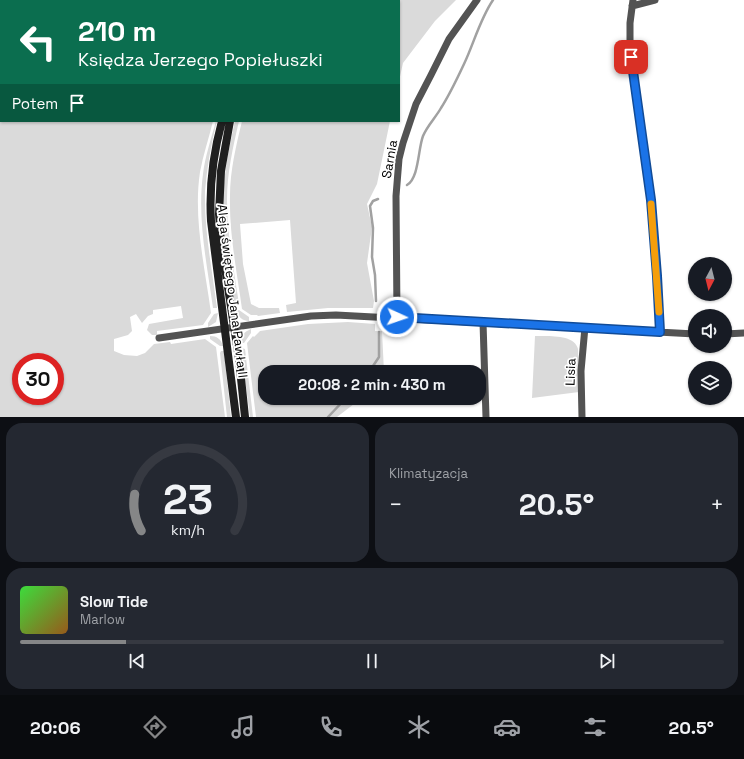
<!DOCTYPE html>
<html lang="pl">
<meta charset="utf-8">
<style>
body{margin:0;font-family:"Space Grotesk",sans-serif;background:#242831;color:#f1f3f6;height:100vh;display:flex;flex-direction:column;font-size:15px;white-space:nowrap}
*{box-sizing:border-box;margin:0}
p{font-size:13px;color:#9ea1a6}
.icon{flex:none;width:22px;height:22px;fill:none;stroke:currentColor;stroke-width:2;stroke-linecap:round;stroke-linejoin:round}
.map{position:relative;height:417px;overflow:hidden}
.panel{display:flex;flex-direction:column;gap:6px;padding:6px;background:#0d0f14;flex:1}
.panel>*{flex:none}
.banner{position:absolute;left:0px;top:0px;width:400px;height:122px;box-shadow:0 1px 3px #0004;background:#0b6e4f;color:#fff;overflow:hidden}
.needle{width:26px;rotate:187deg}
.buttons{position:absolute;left:688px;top:257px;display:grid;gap:8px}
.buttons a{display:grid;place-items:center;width:44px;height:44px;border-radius:50%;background:#171b24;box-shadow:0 1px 3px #0004;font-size:20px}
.speed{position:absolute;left:12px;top:353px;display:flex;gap:8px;font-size:20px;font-weight:700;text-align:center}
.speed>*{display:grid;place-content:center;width:52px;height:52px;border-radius:50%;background:#171b24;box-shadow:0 1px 3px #0004;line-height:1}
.speed .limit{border:6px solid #d22;background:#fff;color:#111}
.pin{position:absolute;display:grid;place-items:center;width:34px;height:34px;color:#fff;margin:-17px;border-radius:8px;box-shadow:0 2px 6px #0006}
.me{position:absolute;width:44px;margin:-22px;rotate:93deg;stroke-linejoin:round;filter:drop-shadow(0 0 3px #0008)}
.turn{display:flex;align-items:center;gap:14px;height:84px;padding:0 12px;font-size:18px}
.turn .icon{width:52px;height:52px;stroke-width:2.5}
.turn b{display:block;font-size:28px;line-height:34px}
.then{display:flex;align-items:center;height:38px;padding:0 12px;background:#0003;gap:8px;font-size:15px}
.big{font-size:30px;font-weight:600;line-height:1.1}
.panel .tile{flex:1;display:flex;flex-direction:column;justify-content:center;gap:6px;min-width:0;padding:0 14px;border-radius:16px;background:#242831}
.panel .dial{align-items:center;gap:0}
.dial svg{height:104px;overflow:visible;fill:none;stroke:#363941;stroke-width:7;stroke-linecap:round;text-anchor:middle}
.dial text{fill:#f1f3f6;stroke:none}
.song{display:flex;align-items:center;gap:12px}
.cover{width:48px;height:48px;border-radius:6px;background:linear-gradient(135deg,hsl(120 70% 55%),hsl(30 70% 35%))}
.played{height:4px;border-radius:2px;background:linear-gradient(90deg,#858687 15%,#363941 15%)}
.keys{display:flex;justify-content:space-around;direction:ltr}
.heat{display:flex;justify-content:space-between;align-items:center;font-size:22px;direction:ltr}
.panel .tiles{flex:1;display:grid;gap:6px;grid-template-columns:1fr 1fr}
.tile:last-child{grid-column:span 2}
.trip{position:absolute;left:258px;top:365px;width:228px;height:40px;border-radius:16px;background:#171b24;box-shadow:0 1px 3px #0004;font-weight:600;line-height:40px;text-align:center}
.menu{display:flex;height:64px;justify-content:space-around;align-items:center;background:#090b0e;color:#9ea1a6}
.menu .icon{width:28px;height:28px}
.menu .current{color:#858687}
.menu b{font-size:18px;color:#f1f3f6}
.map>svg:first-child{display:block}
.green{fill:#dadada;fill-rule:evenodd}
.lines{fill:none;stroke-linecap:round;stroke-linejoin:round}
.stream{stroke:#a1a1a1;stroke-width:2.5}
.minor{stroke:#535353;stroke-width:7}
.secondary{stroke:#202020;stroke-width:8}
.route-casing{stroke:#114b97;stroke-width:10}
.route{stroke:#1a73e8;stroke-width:7}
.slow{stroke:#f59e0b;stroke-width:7}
.labels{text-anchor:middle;stroke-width:3.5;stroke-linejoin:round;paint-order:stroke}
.street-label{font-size:13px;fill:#000;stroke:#fff}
</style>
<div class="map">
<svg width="744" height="417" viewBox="0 0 744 417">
<rect width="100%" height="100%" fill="#fff"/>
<path class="green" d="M0,0h237l-236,1v120h212c-4,17 -10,34 -13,51 -7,46 5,96 11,141l-8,12 -46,6v4h-5l-5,-5 2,-6 34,-6 -2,-12 -28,4v4l-5,2 -6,7 -6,-9 -6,3 2,14 -4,4 -14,4v12l10,4 13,1 8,-3 9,-9 16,-2 1,2 34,-5 11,8 9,70h-225zM21,362h34v34h-34z
M273,0h183l-21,21 -32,42 -4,18v-80h-126z
M216,121h1c-6,23 -10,46 -12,70 -1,39 7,78 12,117h-4c-6,-44 -16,-89 -10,-134 2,-17 8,-35 13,-53z
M235,121h4c-6,26 -12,52 -12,79 0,35 7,70 12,104l-4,2c-5,-35 -12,-71 -12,-107 1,-26 6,-52 12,-78z
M242,121h148l-13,63 -10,20 5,23 -5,36 7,38 -1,7h-45l-41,4 -1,-7 10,-2 -6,-83 -50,4 3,40 8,40 8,4h20l1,5 -22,3 -1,-1h-6l-9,-6c-5,-37 -13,-75 -12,-113 0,-25 6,-50 12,-75z
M239,310l10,7v4c-6,0 -11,-4 -13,-10z
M218,313l-2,9 -8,5v-4l6,-9z
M348,322l27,2v7h7l2,41h-119v26h114v1l-25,5 -17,13h-81l-9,-74 6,-7 1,1 6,-6 48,-7z
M251,329v4l-7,10h-3c0,-8 3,-11 10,-14z
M210,336c7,0 11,3 13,10h-3l-10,-7z
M535,336c12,0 40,-2 43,13l1,43 -47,6z
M241,348l4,1 8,68h-3z
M221,351h3l7,66h-4l-7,-64z"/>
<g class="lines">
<path class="stream" d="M407,185c12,-7 11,-36 16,-49 4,-10 13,-19 18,-28 9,-14 16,-29 23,-44 10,-21 16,-45 29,-64
M376,301l-1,-26 -3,-18 1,-29 -3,-22 3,-5 5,-2
M369,372l10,-15v-25
M328,417l18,-19"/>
<path class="minor" d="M633,0l-3,23v27l21,150 6,76 3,56
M632,6l23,-6
M397,317l-1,-121 3,-37 4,-16 13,-39 15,-29 18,-36 28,-39
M483,322l3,95
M725,334l19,-1
M159,338l152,-22 25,-1 359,19
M582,417l-1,-46 4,-44"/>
<path class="secondary" d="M247,1l1,-1
M262,1v-1
M222,121c-9,33 -13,66 -11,100l25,196
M230,121l-9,50 -2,43 2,28 18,117 6,58"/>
</g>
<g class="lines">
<g class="route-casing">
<path id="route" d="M397,317l263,15 -3,-56 -6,-76 -20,-143"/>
</g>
<use href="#route" class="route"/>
<path class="slow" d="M651,204l8,108"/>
</g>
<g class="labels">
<g class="street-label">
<text transform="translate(389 159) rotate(-80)" y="5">Sarnia</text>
<text transform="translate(233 291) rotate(83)" y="5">Aleja świętego Jana Pawła II</text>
<text transform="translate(570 372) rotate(-88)" y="5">Lisia</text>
</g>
</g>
</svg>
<div class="buttons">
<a><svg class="needle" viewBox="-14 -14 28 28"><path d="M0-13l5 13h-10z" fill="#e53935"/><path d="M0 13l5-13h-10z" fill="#9ea1a6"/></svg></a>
<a><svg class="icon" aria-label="sound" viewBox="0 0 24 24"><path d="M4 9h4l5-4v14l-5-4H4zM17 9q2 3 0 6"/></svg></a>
<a><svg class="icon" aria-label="layers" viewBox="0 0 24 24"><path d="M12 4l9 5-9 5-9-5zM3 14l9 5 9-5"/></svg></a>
</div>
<div class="speed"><div class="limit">30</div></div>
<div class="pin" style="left:631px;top:57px;background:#d93025"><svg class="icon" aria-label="arrive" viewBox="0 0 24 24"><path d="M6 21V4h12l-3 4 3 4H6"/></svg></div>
<svg class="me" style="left:397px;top:317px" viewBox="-20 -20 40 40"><circle r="17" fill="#1a73e8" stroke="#fff" stroke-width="3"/><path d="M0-11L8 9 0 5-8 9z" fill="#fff"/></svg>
<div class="trip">20:08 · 2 min · 430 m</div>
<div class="banner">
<div class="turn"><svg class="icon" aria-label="left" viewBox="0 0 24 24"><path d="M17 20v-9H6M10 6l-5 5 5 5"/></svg><div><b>210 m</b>Księdza Jerzego Popiełuszki</div></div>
<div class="then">Potem<svg class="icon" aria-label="arrive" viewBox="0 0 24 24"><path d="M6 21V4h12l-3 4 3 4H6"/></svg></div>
</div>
</div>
<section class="panel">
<div class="tiles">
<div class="tile dial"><svg viewBox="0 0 100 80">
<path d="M14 69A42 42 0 1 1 86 69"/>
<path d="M14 69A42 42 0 0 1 9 41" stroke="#858687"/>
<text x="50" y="56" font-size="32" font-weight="700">23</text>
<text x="50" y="72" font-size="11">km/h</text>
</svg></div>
<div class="tile"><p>Klimatyzacja</p>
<div class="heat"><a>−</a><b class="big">20.5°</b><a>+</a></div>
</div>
<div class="tile">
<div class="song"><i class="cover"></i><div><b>Slow Tide</b><p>Marlow</p></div></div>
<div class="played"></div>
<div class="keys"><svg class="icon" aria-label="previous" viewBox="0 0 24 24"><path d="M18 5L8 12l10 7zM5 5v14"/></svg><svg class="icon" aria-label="pause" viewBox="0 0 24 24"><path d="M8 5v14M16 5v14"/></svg><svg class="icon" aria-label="next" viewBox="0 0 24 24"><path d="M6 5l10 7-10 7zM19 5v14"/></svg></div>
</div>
</div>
</section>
<nav class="menu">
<b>20:06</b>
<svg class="icon current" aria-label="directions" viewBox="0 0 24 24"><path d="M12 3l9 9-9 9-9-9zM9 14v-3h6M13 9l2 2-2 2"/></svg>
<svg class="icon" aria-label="music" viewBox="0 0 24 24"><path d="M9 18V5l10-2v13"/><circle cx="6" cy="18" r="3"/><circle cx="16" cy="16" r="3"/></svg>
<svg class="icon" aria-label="phone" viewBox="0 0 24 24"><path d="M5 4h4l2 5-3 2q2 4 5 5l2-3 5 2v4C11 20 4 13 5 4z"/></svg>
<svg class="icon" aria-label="climate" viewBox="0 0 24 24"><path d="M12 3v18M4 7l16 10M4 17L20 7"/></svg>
<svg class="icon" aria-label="car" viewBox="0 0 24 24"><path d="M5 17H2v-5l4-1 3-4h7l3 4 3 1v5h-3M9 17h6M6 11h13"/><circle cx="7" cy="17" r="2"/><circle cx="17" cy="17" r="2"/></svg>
<svg class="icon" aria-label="filters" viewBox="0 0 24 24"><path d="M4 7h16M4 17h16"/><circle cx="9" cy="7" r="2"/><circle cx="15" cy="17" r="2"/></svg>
<b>20.5°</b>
</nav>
